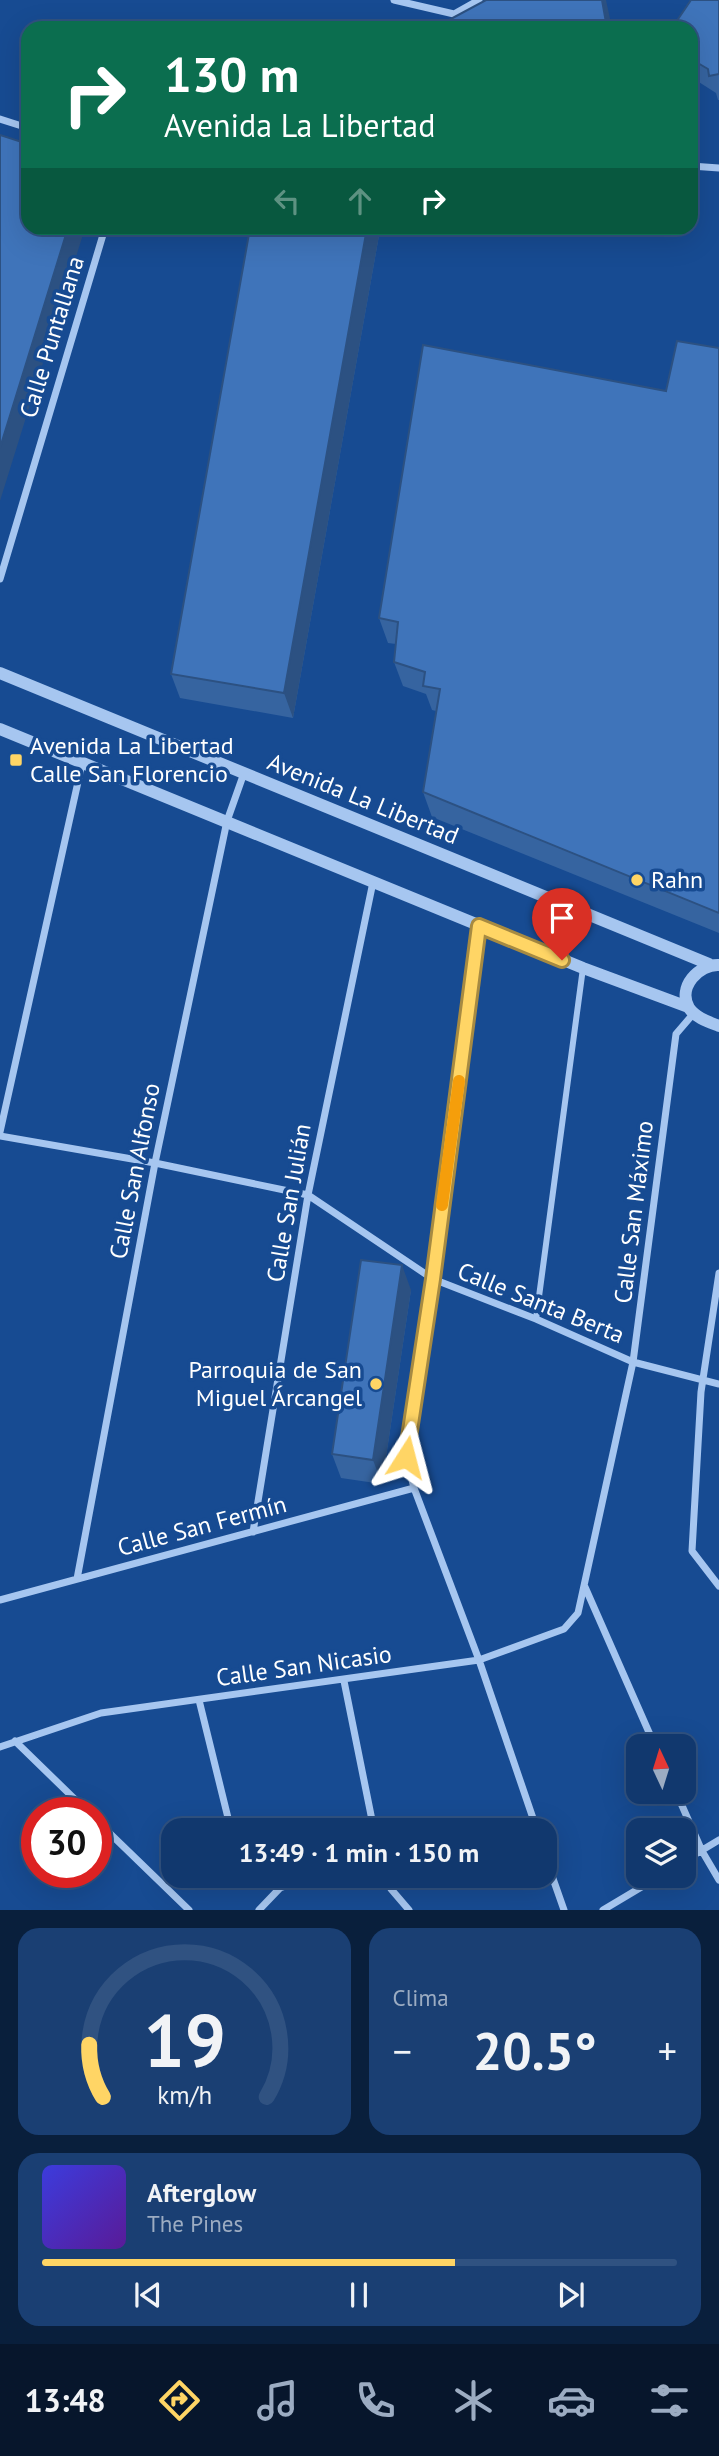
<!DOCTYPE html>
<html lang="es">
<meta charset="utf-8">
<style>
body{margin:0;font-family:"PT Sans",sans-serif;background:#1a3f73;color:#f1f3f6;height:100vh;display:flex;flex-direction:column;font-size:26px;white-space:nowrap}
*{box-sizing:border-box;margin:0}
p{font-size:23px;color:#9cacc2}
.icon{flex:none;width:38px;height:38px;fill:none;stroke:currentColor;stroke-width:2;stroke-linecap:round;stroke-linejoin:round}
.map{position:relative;height:1910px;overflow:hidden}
.drawer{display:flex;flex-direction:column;gap:18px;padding:18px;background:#091f3c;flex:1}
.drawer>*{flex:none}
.banner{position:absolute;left:21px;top:21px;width:677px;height:214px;border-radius:21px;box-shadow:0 7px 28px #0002,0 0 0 2px #305281;background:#0b6e4f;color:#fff;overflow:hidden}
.needle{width:46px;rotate:356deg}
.tools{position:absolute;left:626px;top:1734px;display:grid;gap:14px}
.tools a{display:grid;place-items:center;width:70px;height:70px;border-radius:14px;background:#11386e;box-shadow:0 7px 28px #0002,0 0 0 2px #305281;font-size:35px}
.speed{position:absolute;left:21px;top:1797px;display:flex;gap:14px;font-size:35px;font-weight:700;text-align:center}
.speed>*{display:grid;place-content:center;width:91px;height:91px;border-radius:50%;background:#11386e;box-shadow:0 7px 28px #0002,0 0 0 2px #305281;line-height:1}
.speed .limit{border:10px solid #d22;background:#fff;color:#111}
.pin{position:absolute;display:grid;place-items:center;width:60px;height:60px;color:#fff;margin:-72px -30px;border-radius:50% 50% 50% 0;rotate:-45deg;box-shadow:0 0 7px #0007}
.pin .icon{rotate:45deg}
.me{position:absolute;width:77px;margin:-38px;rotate:9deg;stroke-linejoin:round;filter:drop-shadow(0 0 5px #0008)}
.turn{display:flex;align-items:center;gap:24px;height:147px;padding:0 28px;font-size:32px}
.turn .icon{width:91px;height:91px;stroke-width:2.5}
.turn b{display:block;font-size:49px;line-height:60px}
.lanes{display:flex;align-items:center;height:66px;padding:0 28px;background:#0003;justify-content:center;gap:35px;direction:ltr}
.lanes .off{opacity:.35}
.big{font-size:52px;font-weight:800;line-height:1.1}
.drawer .tile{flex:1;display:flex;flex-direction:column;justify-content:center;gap:10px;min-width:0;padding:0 24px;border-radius:21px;background:#1a3f73}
.drawer .dial{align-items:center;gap:0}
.dial svg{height:182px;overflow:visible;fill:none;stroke:#305281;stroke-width:7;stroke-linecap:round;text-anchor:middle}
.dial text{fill:#f1f3f6;stroke:none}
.song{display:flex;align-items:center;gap:21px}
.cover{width:84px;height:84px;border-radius:10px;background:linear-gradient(135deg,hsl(240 70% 55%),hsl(270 70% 35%))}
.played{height:7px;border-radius:4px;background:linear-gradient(90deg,#ffd565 65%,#305281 65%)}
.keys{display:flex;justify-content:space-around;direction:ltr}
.heat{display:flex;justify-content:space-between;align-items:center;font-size:38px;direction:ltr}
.drawer .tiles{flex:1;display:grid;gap:18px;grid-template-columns:1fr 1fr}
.tile:last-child{grid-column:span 2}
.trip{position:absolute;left:161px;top:1818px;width:396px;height:70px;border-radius:21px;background:#11386e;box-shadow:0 7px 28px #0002,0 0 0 2px #305281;font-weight:800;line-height:70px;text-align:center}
.tab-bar{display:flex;height:112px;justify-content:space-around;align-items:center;background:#07162c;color:#9cacc2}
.tab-bar .icon{width:49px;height:49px}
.tab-bar .selected{color:#ffd565}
.tab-bar b{font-size:32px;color:#f1f3f6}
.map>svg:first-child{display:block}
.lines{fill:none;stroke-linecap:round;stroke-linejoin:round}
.pedestrian{stroke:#a6c6f0;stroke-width:6}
.minor{stroke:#a6c6f0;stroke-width:7}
.tertiary{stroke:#a6c6f0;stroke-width:12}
.wall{fill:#3664a0}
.shaded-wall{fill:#2c5182}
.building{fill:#3f74ba;stroke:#2c5182;stroke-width:2}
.route-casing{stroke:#a68a42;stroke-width:18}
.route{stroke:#ffd565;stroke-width:12}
.slow{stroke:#f59e0b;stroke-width:12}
.poi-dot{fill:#ffd565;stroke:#174b92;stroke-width:2.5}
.labels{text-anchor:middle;stroke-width:7;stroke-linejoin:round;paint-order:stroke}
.street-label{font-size:24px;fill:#fff;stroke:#174b92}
.poi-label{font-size:24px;fill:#fff;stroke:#174b92;text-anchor:start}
</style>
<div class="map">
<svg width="719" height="1910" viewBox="0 0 719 1910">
<rect width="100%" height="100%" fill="#174b92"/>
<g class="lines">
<path class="pedestrian" d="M536,1319l47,-351"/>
<path class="minor" d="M394,0l60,14 25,-14
M0,119l28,9
M691,166l28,2
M0,579l105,-351
M479,926l-46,353 -27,178 8,31 65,172 58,170
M0,1132l82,-368
M0,1136l155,27 153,32 125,84 103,40 97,43 86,22
M719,1273l-18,119 -9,159 27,35
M253,1532l55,-337 65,-313
M77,1579l78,-416 72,-342 17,-48
M585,1587l70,159
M0,1600l414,-112
M344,1681l30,149
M199,1700l32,130
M15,1741l74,72
M0,1747l101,-34 378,-53 85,-31 14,-16 55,-251 43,-328 18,-21
M676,1792l26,59 17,29
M96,1820l93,90
M544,1853l20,57
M684,1861l35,-21
M268,1876l12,12
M387,1876l4,13 18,21
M259,1910l21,-22 31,-12
M603,1910l57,-34"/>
<path class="tertiary" d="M0,673l709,291
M0,729l583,239 105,39
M719,965c-20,-1 -42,22 -30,43 7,10 20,14 30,18"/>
</g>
<path class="wall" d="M719,0v100h-1l-2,-7 -25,-16v-49z
M250,228h129l1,2 -87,488 -113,-20 -9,-24z
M719,348v585l-287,-116 -9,-25 13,-81 -4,-1 -6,-16 -23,-8 -9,-24 2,-18 -8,-1 -9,-25z
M411,1290l-29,194 -41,-6 -9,-24z"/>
<path class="shaded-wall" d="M602,0h4l6,28h-5z
M68,228h17l-85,273v-53z
M367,228h12l1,2 -87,488 -9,-25z
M402,1265l9,25 -29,194 -9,-24z"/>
<path class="building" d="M486,0h116l5,28h-173z
M691,0h28v74l-10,2 -1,-7 -17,-10v-31h-19z
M0,135l28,9v84h40l-68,220z
M250,228h117l-83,465 -113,-19z
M677,341l42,7v565l-296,-121 17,-103 -17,-3 2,-14 -31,-10 4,-40 -19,-4 44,-273 243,46z
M361,1260l41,5 -29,195 -41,-6z"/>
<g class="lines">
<g class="route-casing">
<path id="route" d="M406,1457l27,-178 46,-353 83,34"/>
</g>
<use href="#route" class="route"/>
<path class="slow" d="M442,1205l17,-124"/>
</g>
<g class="poi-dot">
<rect x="9" y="753" width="14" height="14" rx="3.5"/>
<circle cx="637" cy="880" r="7"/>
<circle cx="376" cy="1384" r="7"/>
</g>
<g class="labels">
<g class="street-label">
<text transform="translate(52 337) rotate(-73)" y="8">Calle Puntallana</text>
<text transform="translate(363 799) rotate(22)" y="8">Avenida La Libertad</text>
<text transform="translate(135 1171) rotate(-79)" y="8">Calle San Alfonso</text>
<text transform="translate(289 1203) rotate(-80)" y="8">Calle San Julián</text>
<text transform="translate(634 1212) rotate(-83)" y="8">Calle San Máximo</text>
<text transform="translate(541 1303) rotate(22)" y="8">Calle Santa Berta</text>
<text transform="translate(202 1526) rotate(-15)" y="8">Calle San Fermín</text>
<text transform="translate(304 1666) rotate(-8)" y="8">Calle San Nicasio</text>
</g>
<g class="poi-label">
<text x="30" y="754">Avenida La Libertad<tspan x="30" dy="28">Calle San Florencio</tspan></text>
<text x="651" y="888">Rahn</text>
<text x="362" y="1378" text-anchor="end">Parroquia de San<tspan x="362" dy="28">Miguel Árcangel</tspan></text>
</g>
</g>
</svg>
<div class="tools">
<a><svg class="needle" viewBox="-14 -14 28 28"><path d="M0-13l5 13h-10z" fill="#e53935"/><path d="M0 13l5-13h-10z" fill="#9cacc2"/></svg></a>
<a><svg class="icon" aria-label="layers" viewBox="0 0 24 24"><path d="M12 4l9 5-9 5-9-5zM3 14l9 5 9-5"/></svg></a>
</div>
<div class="speed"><div class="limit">30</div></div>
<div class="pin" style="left:562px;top:960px;background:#d93025"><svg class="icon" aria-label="arrive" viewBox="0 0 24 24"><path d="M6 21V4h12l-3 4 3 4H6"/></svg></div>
<svg class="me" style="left:406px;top:1457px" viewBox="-20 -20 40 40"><path d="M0-17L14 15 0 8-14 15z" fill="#ffd565" stroke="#fff" stroke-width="4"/></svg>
<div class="trip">13:49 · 1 min · 150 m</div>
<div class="banner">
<div class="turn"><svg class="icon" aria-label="right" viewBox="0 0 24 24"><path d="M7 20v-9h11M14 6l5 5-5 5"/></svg><div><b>130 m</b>Avenida La Libertad</div></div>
<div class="lanes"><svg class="icon off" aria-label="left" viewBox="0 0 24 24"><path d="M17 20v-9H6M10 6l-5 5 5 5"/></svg><svg class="icon off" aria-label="ahead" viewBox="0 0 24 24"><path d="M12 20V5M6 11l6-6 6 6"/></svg><svg class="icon" aria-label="right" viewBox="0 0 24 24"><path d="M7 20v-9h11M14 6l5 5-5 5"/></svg></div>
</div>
</div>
<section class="drawer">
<div class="tiles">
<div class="tile dial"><svg viewBox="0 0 100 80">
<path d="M14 69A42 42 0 1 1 86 69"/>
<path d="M14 69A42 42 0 0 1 8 46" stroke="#ffd565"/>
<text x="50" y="56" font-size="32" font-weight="700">19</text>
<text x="50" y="72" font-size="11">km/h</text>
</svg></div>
<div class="tile"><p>Clima</p>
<div class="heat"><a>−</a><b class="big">20.5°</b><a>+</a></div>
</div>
<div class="tile">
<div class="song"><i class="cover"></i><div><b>Afterglow</b><p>The Pines</p></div></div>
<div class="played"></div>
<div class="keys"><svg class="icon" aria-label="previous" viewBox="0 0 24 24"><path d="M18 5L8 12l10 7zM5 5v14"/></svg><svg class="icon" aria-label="pause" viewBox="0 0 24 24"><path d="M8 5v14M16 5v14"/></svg><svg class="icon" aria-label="next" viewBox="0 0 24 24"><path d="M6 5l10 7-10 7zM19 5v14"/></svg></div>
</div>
</div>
</section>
<nav class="tab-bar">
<b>13:48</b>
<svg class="icon selected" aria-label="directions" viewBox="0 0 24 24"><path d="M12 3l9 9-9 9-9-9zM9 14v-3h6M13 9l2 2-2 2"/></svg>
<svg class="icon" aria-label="music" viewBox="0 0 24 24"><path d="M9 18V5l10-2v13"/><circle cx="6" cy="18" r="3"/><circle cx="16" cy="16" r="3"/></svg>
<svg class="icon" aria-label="phone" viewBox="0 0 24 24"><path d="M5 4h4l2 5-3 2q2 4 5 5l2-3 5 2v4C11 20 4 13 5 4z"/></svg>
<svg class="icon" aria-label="climate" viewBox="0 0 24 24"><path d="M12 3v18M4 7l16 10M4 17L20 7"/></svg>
<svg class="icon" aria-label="car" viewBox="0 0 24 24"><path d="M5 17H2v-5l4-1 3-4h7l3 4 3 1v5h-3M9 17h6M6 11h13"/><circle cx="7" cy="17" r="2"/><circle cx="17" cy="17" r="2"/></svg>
<svg class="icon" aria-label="filters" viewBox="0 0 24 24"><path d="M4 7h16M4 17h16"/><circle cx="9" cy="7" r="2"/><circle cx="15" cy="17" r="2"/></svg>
</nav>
